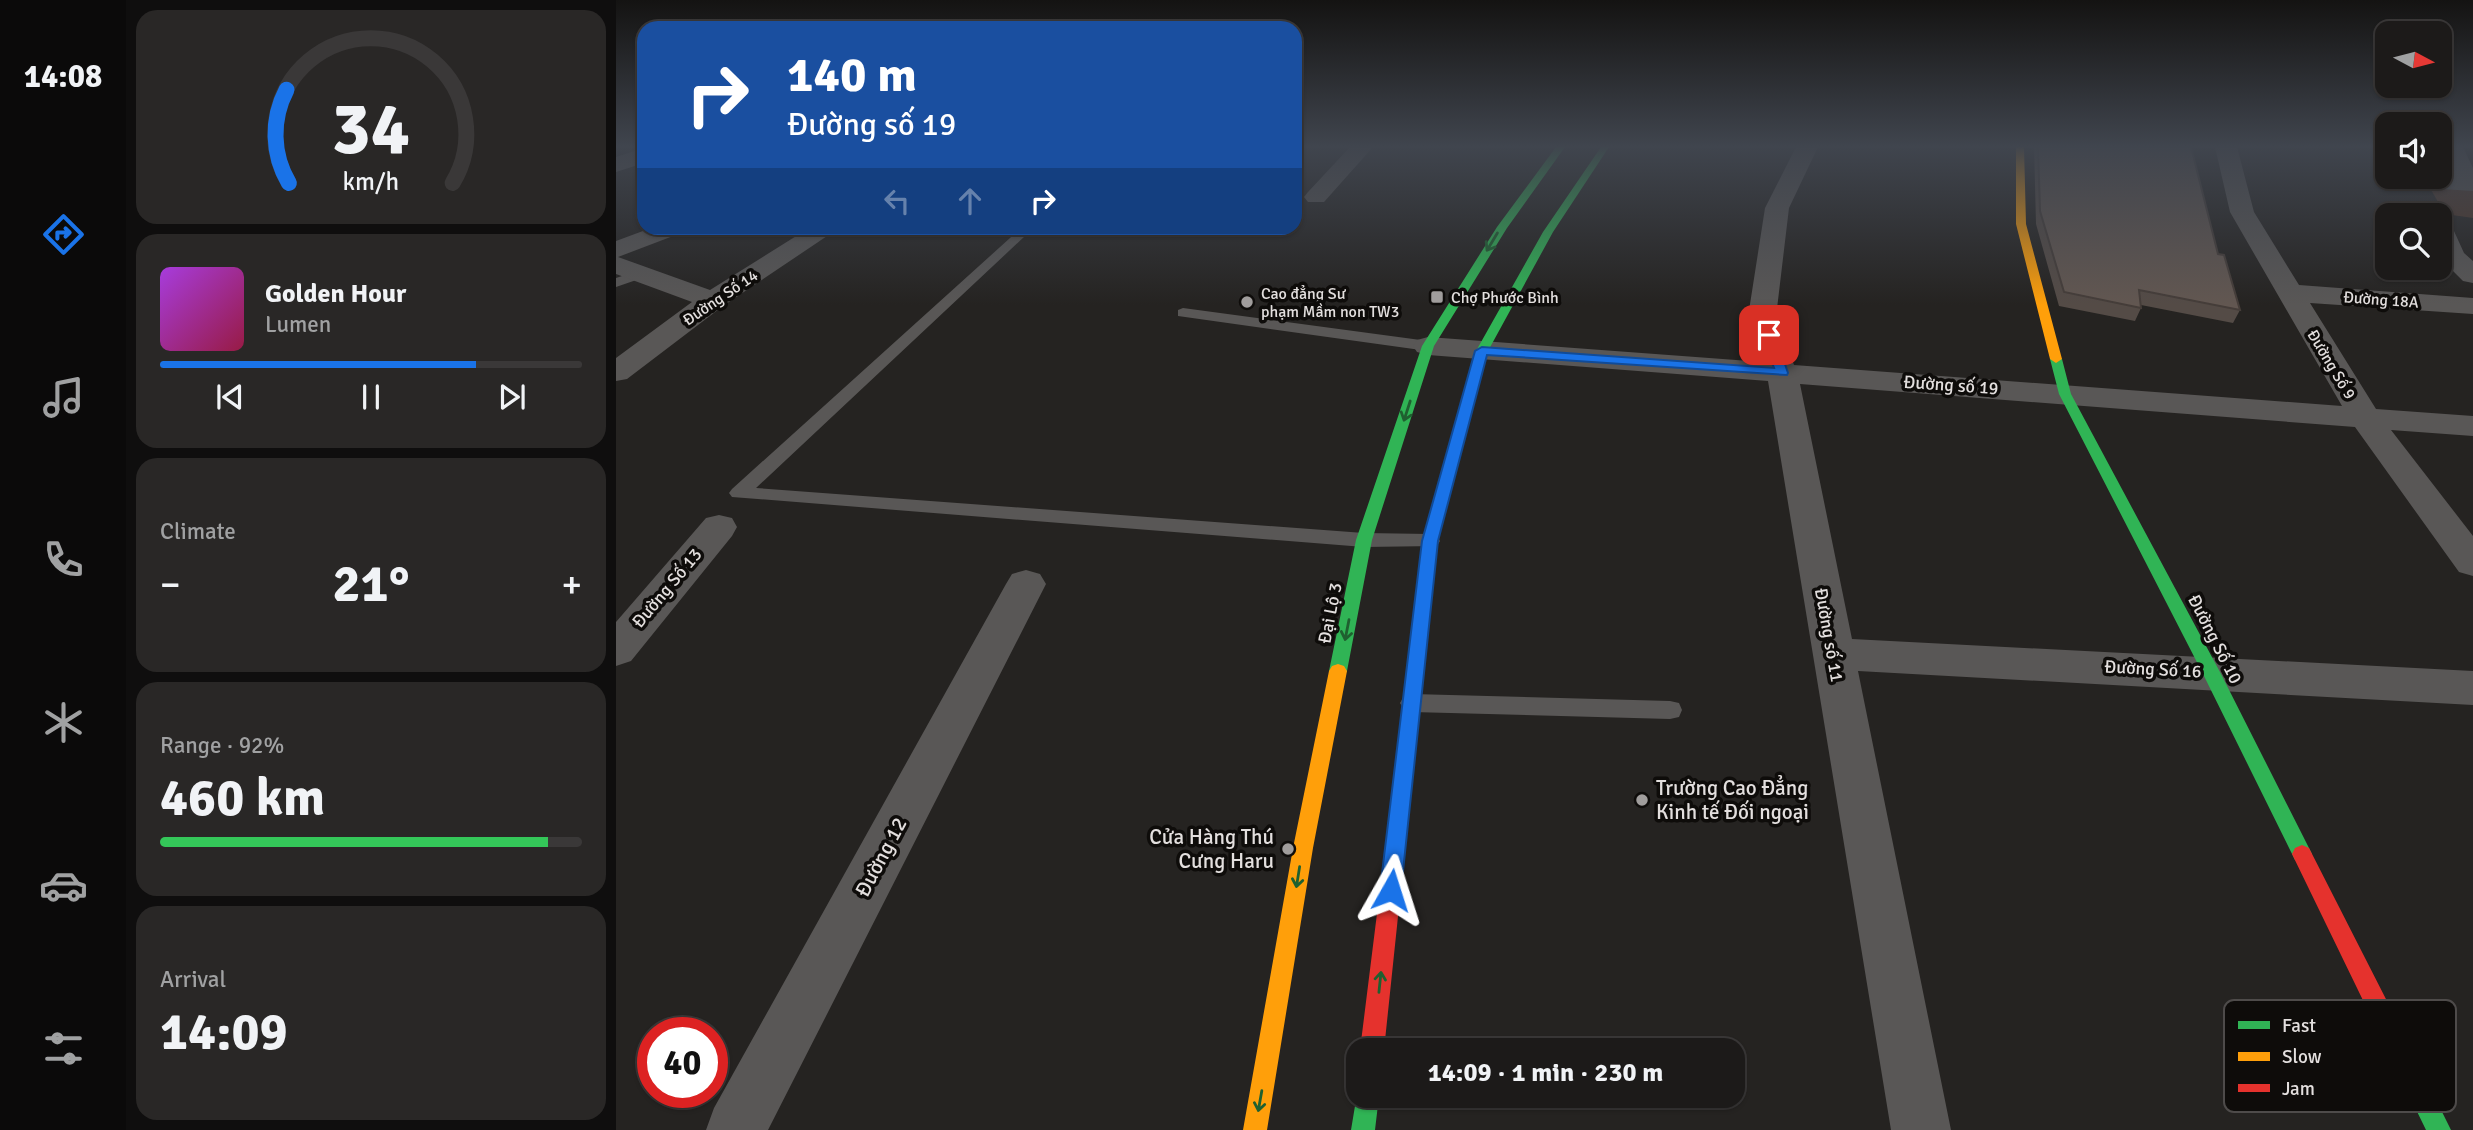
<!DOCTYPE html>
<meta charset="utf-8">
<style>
body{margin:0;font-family:Signika,sans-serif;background:#292726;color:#f1f3f6;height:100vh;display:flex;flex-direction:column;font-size:26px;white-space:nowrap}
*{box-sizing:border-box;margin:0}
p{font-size:23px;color:#a0a1a2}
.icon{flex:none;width:38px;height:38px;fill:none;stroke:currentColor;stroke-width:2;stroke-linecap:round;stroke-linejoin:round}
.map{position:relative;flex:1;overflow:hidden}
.side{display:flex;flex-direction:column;gap:10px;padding:10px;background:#0f0e0e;width:490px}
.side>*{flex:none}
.hud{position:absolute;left:21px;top:21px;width:665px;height:214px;border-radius:21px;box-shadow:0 2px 5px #0004,0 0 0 2px #3a3838;background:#1a4fa0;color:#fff;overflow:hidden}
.needle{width:46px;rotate:97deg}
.buttons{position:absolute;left:1759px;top:21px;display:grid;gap:14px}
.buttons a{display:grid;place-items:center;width:77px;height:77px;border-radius:14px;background:#1c1a19;box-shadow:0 2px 5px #0004,0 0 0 2px #3a3838;font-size:35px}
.speed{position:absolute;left:21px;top:1017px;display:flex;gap:14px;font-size:35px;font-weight:700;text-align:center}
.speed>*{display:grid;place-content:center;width:91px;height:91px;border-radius:50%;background:#1c1a19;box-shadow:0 2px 5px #0004,0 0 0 2px #3a3838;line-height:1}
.speed .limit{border:10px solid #d22;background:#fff;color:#111}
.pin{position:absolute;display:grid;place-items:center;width:60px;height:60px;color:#fff;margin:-30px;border-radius:14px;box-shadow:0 4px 10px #0006}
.me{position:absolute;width:77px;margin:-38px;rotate:6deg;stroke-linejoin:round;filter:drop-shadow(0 0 5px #0008)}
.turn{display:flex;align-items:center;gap:24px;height:147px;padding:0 35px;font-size:32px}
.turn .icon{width:91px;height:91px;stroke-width:2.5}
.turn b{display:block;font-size:49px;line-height:60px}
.lanes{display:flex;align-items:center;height:66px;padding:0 35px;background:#0003;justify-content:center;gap:35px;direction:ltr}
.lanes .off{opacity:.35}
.big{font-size:52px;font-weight:700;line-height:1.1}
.side .widget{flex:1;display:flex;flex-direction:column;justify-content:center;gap:10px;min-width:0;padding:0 24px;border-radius:21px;background:#292726}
.side .dial{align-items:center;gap:0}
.dial svg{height:182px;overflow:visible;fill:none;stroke:#3a3838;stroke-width:7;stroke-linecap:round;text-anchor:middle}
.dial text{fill:#f1f3f6;stroke:none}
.song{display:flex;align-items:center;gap:21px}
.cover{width:84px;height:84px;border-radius:10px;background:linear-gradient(135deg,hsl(280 70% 55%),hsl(340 70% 35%))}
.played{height:7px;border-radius:4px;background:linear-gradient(90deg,#1a73e8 75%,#3a3838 75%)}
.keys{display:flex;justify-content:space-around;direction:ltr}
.heat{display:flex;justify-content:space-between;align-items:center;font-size:38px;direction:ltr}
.charge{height:10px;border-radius:5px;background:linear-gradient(90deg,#34c759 92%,#3a3838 0)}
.trip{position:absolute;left:730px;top:1038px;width:399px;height:70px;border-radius:21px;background:#1c1a19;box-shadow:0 2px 5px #0004,0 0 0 2px #3a3838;font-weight:700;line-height:70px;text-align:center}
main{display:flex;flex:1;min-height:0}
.tab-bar{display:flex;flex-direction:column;width:126px;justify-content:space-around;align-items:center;background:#0b0a0a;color:#a0a1a2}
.tab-bar .icon{width:49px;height:49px}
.tab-bar .selected{color:#1a73e8}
.tab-bar b{font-size:32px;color:#f1f3f6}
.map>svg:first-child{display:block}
.green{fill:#4f372a}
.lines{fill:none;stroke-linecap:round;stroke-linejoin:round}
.lane{fill:#595756;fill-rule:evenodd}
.street{fill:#595756;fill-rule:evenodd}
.fast{fill:#30b455;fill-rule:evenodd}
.slow{fill:#ff9f0a;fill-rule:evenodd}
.jam{fill:#e5322d;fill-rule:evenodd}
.wall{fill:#544b46}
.building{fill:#625751;stroke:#453d39;stroke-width:2}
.oneway{stroke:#1f6030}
.route{fill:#1a73e8;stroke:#114b97;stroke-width:2}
.poi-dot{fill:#a09d9c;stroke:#0e0c0a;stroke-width:2.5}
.labels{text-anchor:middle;stroke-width:7;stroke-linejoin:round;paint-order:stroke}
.far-poi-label{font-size:16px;fill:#e3dfde;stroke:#0e0c0a;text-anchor:start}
.far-street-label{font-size:16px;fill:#e3dfde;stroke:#0e0c0a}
.street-label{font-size:18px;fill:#e3dfde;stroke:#0e0c0a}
.near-poi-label{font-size:21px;fill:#e3dfde;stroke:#0e0c0a;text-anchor:start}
.near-street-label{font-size:21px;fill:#e3dfde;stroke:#0e0c0a}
.key{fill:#0e0c0a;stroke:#4e4b4a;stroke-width:2}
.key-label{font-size:19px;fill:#e3dfde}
</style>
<main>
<nav class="tab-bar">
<b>14:08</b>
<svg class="icon selected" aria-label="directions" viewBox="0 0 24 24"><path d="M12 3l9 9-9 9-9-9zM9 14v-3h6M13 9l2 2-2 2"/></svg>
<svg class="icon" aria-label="music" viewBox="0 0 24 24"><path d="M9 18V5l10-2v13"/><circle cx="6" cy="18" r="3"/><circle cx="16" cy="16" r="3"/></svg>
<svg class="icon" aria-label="phone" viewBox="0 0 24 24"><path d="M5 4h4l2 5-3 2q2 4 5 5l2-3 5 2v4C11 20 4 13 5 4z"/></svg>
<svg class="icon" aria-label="climate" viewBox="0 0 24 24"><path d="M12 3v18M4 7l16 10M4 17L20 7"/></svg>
<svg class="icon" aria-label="car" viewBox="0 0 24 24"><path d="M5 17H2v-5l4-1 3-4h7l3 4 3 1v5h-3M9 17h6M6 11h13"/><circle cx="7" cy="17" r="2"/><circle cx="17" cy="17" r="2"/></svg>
<svg class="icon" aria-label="filters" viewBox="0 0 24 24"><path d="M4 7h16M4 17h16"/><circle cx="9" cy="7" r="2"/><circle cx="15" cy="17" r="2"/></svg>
</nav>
<section class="side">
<div class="widget dial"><svg viewBox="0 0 100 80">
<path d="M14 69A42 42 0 1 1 86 69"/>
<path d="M14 69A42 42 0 0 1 13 28" stroke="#1a73e8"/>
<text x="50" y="56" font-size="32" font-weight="700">34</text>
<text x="50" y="72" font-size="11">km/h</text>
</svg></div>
<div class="widget">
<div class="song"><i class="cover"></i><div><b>Golden Hour</b><p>Lumen</p></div></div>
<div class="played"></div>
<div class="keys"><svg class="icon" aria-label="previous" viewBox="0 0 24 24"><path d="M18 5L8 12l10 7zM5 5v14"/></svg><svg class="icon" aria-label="pause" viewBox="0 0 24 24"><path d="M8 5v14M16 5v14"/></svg><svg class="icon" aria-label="next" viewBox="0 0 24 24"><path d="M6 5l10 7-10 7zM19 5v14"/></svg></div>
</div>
<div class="widget"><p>Climate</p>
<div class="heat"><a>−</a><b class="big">21°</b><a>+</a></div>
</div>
<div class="widget"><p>Range · 92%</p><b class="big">460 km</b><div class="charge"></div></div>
<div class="widget"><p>Arrival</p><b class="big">14:09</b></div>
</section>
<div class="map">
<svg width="1857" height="1130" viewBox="0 0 1857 1130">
<rect width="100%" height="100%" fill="#252321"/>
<path class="green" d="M1814,188h43v30l-28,-4z"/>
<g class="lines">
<path class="lane" d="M404,229l7,4 -2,3 -269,252 608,45 66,1 7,2 3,5 -3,5 -73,1 -632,-50 -3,-4 3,-4z
M24,270l5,1v6l-29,10v-9z
M567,308l245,33 8,5 -8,5 -250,-35v-6z
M796,694l258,7 9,2 3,7 -3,7 -9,2 -258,-7 -8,-2 -4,-7 4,-7z"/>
<path class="street" d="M734,147h23l-49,55h-16l-4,-5 4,-5z
M1180,147h22l-29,61 -13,109 18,48 548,41 -112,-194 -15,-65h22l17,65 45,73 174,13v16l-163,-11 66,106 97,7v20l-82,-6 82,106v40l-14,-4 -104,-145 -555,-43 52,255 621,32v34l-615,-34 93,459h-60l-123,-749 -340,-26 -11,-3 -4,-6 4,-6 11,-3 335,25 -15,-45 17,-109z
M1825,147h22l10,21v23l-63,-4 -4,-5 5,-5 43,-1z
M28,148v15l-28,9v-15z
M1824,218l9,2 15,33 9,8v22l-10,-2 -23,-23z
M35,228h34l-4,5 -63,24 92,33 99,-62h30l-116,78 -96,73 -11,2v-23l76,-56 -76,-28v-33z
M103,515l13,3 5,9 -5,9 -101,125 -15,5v-44l90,-104z
M410,570l14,4 6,10 -278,546h-62l8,-22 292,-524 6,-10z"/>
<path class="fast" d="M940,147h9l-58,81 -73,118 -62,194 -25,131 -3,5h-12l-3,-5 27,-131 66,-194 75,-119z
M985,147h8l-56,85 -65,119 -50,190 -22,204 -2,5 -7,3 -7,-3 -2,-5 24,-204 54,-190 67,-119z
M1440,355l6,4 9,35 149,278 89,176 3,6 -3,6 -7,3 -7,-3 -93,-188 -143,-278 -9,-35z
M1766,1003l8,4 61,123h-25l-56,-115 4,-8z
M742,1088v8h21l-4,34h-24z"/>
<path class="slow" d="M1400,147h8l2,77 36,135 -6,4 -6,-4 -34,-135z
M722,664l6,2 3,5 -34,177 -46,282h-24l50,-282 36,-177 3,-5z"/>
<path class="jam" d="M791,737l7,3 2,5 -32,305h-24l38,-305 2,-5z
M1686,845l7,3 81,159 4,8 -4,8 -8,4 -8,-4 -82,-169 3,-6z"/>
</g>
<path class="wall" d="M1418,147h157l27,107 22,56 -7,13 -92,-18v3l-6,13 -76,-15 -23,-82z"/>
<path class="building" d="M1422,147h153l27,107 6,1 16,55 -101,-20 2,18 -77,-16 -24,-81z"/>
<defs><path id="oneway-shaft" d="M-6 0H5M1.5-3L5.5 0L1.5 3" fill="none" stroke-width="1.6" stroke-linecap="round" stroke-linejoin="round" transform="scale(1.75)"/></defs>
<g class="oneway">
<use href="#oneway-shaft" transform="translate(876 242) rotate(121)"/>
<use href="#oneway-shaft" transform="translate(791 411) rotate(108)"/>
<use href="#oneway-shaft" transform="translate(731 630) rotate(101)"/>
<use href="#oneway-shaft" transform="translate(682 877) rotate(99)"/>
<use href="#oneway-shaft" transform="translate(764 982) rotate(-84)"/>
<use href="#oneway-shaft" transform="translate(644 1101) rotate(100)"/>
</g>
<linearGradient id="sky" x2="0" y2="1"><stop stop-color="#141312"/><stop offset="0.48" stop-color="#40454e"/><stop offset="1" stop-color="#40454e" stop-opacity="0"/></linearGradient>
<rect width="1857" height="305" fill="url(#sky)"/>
<path class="route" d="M1153,332l6,3 13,38 -1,2 -300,-20 -49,186 -37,349 -3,7 -7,3 -8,-3 -3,-7 42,-349 53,-190 7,-4 292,21 -12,-33z"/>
<g class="poi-dot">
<rect x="814" y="290" width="14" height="14" rx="3.5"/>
<circle cx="631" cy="302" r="7"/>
<circle cx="1026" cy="800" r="7"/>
<circle cx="672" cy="849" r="7"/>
</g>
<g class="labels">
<g class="far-poi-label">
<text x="645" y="299">Cao đẳng Sư<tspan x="645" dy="18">phạm Mầm non TW3</tspan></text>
<text x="835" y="303">Chợ Phước Bình</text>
</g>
<g class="far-street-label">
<text transform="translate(104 297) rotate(-34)" y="6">Đường Số 14</text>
<text transform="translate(1765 299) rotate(4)" y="6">Đường 18A</text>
<text transform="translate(1716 364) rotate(59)" y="6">Đường Số 9</text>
</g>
<g class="street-label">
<text transform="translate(1335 385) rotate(4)" y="6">Đường số 19</text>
<text transform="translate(51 588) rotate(-50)" y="6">Đường Số 13</text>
<text transform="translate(714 613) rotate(-79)" y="6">Đại Lộ 3</text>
<text transform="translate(1213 635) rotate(80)" y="6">Đường số 11</text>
<text transform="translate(1599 639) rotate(63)" y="6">Đường Số 10</text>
<text transform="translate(1537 669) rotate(3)" y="6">Đường Số 16</text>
</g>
<g class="near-poi-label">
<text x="1040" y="795">Trường Cao Đẳng<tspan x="1040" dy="24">Kinh tế Đối ngoại</tspan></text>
<text x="658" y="844" text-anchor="end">Cửa Hàng Thú<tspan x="658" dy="24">Cưng Haru</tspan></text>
</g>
<g class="near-street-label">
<text transform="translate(265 857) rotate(-62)" y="7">Đường 12</text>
</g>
</g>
<rect x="1608" y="1000" width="232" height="112" rx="10" class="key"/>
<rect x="1622" y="1021" width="32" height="8" fill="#30b455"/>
<rect x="1622" y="1052" width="32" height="9" fill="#ff9f0a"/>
<rect x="1622" y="1084" width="32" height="8" fill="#e5322d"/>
<g class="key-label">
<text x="1666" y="1032">Fast</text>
<text x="1666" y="1063">Slow</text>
<text x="1666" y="1095">Jam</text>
</g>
</svg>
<div class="buttons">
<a><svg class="needle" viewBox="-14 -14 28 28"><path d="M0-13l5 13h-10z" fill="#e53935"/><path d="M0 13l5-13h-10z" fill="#a0a1a2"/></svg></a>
<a><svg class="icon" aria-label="sound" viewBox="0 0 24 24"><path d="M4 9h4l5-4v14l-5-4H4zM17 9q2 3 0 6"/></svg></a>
<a><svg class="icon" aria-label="search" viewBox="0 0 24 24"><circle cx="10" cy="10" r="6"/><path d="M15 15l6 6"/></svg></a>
</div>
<div class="speed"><div class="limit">40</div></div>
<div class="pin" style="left:1153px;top:335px;background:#d93025"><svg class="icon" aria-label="arrive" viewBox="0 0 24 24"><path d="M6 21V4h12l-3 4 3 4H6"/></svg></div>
<svg class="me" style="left:775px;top:890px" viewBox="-20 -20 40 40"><path d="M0-17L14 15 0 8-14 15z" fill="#1a73e8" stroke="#fff" stroke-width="4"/></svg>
<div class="trip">14:09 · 1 min · 230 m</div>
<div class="hud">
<div class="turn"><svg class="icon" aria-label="right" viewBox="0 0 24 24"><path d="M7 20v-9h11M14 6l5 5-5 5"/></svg><div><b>140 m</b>Đường số 19</div></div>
<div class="lanes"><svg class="icon off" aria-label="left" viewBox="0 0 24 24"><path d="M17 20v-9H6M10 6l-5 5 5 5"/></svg><svg class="icon off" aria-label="ahead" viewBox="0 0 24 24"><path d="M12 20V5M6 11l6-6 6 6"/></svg><svg class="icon" aria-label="right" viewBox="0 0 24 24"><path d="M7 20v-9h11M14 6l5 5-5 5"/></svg></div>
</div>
</div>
</main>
